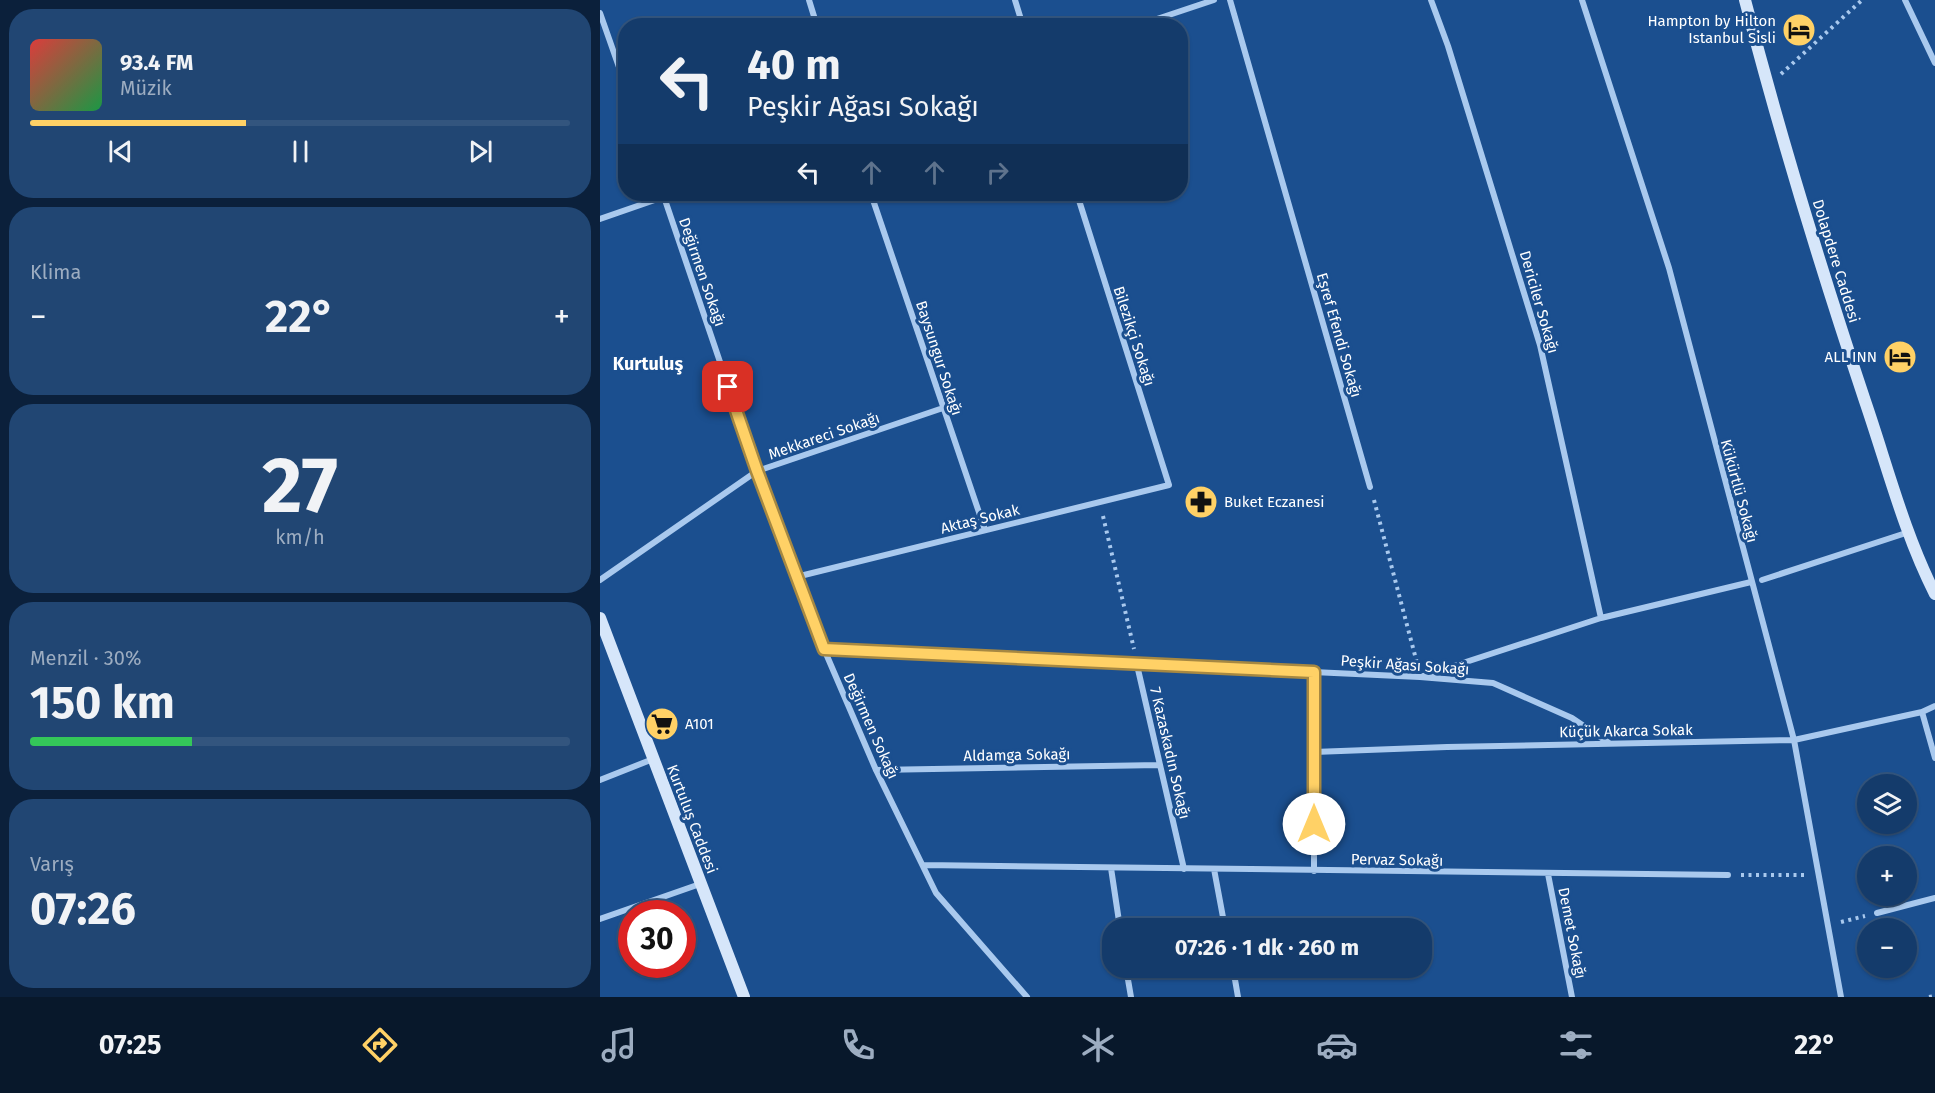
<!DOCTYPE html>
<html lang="tr">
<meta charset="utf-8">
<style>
body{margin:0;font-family:"Fira Sans",sans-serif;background:#214673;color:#f1f3f6;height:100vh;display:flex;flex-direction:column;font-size:22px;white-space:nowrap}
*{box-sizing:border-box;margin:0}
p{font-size:20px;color:#9dadc1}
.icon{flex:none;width:33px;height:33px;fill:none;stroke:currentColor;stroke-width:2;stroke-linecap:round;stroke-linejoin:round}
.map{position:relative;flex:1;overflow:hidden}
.details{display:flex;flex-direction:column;gap:9px;padding:9px;background:#0b203b;width:600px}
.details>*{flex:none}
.banner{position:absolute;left:18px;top:18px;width:570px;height:183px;border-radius:24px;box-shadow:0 2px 4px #0004,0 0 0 2px #33557e;background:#143b6b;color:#f1f3f6;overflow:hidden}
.controls{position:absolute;left:1257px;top:774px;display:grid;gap:12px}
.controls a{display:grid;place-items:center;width:60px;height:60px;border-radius:50%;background:#143b6b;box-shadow:0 2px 4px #0004,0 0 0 2px #33557e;font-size:30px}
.speed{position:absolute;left:18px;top:900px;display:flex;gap:12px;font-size:30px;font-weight:700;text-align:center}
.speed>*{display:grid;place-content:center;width:78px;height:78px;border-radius:50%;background:#143b6b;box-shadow:0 2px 4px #0004,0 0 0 2px #33557e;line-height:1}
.speed .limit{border:9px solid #d22;background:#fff;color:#111}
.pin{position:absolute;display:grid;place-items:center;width:51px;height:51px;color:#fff;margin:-26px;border-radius:12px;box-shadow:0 3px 9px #0006}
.me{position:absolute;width:66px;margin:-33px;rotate:0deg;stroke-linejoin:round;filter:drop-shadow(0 0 4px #0008)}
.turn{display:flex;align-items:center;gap:21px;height:126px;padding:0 30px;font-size:27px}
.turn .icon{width:78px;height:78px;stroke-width:2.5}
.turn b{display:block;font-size:42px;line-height:51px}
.lanes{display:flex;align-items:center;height:57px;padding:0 30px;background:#0003;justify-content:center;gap:30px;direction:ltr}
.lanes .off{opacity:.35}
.big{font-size:45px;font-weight:700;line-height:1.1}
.details .tile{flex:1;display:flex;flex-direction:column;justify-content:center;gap:9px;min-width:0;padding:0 21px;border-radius:24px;background:#214673}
.details .dial{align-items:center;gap:0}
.dial b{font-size:78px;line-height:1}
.song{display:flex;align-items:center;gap:18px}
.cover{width:72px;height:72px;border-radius:9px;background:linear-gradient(135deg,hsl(0 70% 55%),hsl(140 70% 35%))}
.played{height:6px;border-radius:3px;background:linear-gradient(90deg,#ffd166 40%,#33557e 40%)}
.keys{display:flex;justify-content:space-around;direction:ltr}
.heat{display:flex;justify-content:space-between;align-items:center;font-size:33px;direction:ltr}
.charge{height:9px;border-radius:4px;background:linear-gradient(90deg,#34c759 30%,#33557e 0)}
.trip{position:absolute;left:502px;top:918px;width:330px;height:60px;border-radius:24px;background:#143b6b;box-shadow:0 2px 4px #0004,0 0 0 2px #33557e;font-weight:700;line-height:60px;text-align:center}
.tabs{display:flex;height:96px;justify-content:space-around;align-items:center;background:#08182b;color:#9dadc1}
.tabs .icon{width:42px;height:42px}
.tabs .selected{color:#ffd166}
.tabs b{font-size:27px;color:#f1f3f6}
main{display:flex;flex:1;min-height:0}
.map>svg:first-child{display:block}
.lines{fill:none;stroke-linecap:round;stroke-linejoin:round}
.path{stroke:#a9c9ee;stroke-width:4;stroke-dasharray:3 4.5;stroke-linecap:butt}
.street{stroke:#a9c9ee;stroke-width:6}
.secondary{stroke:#d6e6fa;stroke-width:12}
.route-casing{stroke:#a68842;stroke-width:15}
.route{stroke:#ffd166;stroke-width:10}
.labels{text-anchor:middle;stroke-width:6;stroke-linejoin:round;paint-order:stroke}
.poi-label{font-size:15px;fill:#fff;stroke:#1b4f8f;text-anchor:end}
.street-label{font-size:15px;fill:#fff;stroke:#1b4f8f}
.quarter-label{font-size:18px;font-weight:bold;fill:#fff;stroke:#1b4f8f}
</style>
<main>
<section class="details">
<div class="tile">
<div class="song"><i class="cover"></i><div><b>93.4 FM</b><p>Müzik</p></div></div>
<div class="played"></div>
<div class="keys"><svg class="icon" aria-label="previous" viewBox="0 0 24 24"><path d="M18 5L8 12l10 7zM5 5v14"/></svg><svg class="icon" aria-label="pause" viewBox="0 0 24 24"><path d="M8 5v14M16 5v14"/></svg><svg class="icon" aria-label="next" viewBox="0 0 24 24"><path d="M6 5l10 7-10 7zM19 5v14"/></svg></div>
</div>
<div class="tile"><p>Klima</p>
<div class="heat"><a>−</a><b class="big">22°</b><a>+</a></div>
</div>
<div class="tile dial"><b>27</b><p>km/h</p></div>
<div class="tile"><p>Menzil · 30%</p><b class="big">150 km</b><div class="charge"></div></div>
<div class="tile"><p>Varış</p><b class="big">07:26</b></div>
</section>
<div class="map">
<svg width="1335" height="997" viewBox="0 0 1335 997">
<rect width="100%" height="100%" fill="#1b4f8f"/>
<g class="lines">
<path class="path" d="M1181,74l81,-74
M774,500l43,163
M503,516l31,133
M1141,875h64
M1241,922l24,-6
M1329,997l6,-1"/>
<path class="street" d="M209,0l8,26
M415,0l8,26
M630,0l140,487
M831,0l17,46 92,299 61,273
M982,0l87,268 125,472 47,257
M1305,0l30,63
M0,13l26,74
M536,26l78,-26
M63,194l94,277 67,178 52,121 60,123 91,104
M271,194l114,336
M0,219l72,-25
M196,577l373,-92 -92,-291
M0,580l157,-109 186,-63
M1162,580l147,-48
M224,649l596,28 73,6 79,35 37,25
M537,665l47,204
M823,676l178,-58 150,-36
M1322,712l13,46
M714,752l133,-5 347,-7 128,-28 13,-6
M276,770l283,-5
M0,780l53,-21
M323,865l805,10
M511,868l9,60
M614,869l11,59
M714,871v-199
M948,874l24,123
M1277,913l58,-15
M0,919l100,-35
M526,968l5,29
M633,968l5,29"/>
<path class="secondary" d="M1145,0c35,135 76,269 120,401 22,64 39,132 70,193
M0,618l144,379"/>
</g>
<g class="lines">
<g class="route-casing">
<path id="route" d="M128,387l29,84 67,178 490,23v152"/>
</g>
<use href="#route" class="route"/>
</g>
<defs>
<g id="hotel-disc" transform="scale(1.725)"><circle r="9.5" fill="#ffd166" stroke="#1b4f8f"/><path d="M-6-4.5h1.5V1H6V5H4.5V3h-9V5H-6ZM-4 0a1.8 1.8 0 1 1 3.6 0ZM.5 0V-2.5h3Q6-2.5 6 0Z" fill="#111"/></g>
<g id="pharmacy-disc" transform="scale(1.725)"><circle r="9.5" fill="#ffd166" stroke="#1b4f8f"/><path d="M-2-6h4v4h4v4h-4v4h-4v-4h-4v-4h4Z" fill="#111"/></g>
<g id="supermarket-disc" transform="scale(1.725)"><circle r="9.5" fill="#ffd166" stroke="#1b4f8f"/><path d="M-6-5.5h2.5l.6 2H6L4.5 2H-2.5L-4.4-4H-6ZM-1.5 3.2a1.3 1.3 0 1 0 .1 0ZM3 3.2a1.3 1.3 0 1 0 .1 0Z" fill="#111"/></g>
</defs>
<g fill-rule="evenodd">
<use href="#hotel-disc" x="1199" y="30"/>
<use href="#hotel-disc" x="1300" y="357"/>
<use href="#pharmacy-disc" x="601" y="502"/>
<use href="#supermarket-disc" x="62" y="724"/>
</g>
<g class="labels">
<g class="poi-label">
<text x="1176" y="26">Hampton by Hilton<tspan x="1176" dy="17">Istanbul Sisli</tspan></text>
<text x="1277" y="362">ALL INN</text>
<text x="624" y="507" text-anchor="start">Buket Eczanesi</text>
<text x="85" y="729" text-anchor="start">A101</text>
</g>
<g class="street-label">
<text transform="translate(1236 261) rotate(73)" y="5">Dolapdere Caddesi</text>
<text transform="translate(102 272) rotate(71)" y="5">Değirmen Sokağı</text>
<text transform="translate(939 302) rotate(74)" y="5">Dericiler Sokağı</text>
<text transform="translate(739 335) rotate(74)" y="5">Eşref Efendi Sokağı</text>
<text transform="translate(534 336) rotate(72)" y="5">Bilezikçi Sokağı</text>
<text transform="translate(339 358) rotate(72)" y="5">Baysungur Sokağı</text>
<text transform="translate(224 436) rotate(-19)" y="5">Mekkareci Sokağı</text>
<text transform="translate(1139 491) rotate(75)" y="5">Kükürtlü Sokağı</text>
<text transform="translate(380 519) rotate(-14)" y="5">Aktaş Sokak</text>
<text transform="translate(805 665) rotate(4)" y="5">Peşkir Ağası Sokağı</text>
<text transform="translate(271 726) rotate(66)" y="5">Değirmen Sokağı</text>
<text transform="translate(1026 731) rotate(-1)" y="5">Küçük Akarca Sokak</text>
<text transform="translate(570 753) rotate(77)" y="5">7 Kazaskadın Sokağı</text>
<text transform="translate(417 755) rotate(-1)" y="5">Aldamga Sokağı</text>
<text transform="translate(92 819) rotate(69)" y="5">Kurtuluş Caddesi</text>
<text transform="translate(797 860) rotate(1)" y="5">Pervaz Sokağı</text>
<text transform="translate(972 933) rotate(79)" y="5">Demet Sokağı</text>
</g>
<g class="quarter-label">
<text x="48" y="370">Kurtuluş</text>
</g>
</g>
</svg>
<div class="controls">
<a><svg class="icon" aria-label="layers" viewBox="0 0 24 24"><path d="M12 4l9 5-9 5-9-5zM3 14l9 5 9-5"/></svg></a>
<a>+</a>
<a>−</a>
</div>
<div class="speed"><div class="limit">30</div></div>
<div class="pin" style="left:128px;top:387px;background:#d93025"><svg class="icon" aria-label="arrive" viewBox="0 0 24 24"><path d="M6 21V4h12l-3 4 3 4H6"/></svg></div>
<svg class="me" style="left:714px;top:824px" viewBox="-20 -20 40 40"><circle r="19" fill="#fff"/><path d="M0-13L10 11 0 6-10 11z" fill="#ffd166"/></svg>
<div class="trip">07:26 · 1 dk · 260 m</div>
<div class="banner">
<div class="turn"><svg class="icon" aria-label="left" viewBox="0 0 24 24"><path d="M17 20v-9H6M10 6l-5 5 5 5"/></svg><div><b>40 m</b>Peşkir Ağası Sokağı</div></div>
<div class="lanes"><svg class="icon" aria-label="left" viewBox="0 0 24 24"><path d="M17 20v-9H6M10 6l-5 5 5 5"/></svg><svg class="icon off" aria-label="ahead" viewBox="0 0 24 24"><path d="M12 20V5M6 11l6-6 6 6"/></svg><svg class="icon off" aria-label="ahead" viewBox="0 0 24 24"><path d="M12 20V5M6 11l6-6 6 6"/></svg><svg class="icon off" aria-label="right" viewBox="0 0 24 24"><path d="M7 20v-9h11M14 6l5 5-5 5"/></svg></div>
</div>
</div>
</main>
<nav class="tabs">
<b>07:25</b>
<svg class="icon selected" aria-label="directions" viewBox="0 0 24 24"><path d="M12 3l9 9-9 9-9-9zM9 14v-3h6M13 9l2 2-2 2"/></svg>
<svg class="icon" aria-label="music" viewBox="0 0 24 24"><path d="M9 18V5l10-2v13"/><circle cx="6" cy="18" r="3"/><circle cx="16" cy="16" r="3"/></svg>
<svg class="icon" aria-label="phone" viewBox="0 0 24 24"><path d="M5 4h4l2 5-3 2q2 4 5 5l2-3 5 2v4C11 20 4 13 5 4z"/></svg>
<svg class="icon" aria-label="climate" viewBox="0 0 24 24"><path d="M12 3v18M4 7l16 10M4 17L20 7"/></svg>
<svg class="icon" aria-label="car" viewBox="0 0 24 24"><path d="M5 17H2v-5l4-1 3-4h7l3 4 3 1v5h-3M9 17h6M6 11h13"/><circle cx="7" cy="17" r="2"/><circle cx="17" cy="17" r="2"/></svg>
<svg class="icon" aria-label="filters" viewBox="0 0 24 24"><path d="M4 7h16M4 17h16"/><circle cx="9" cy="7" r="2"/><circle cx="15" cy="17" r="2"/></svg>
<b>22°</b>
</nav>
